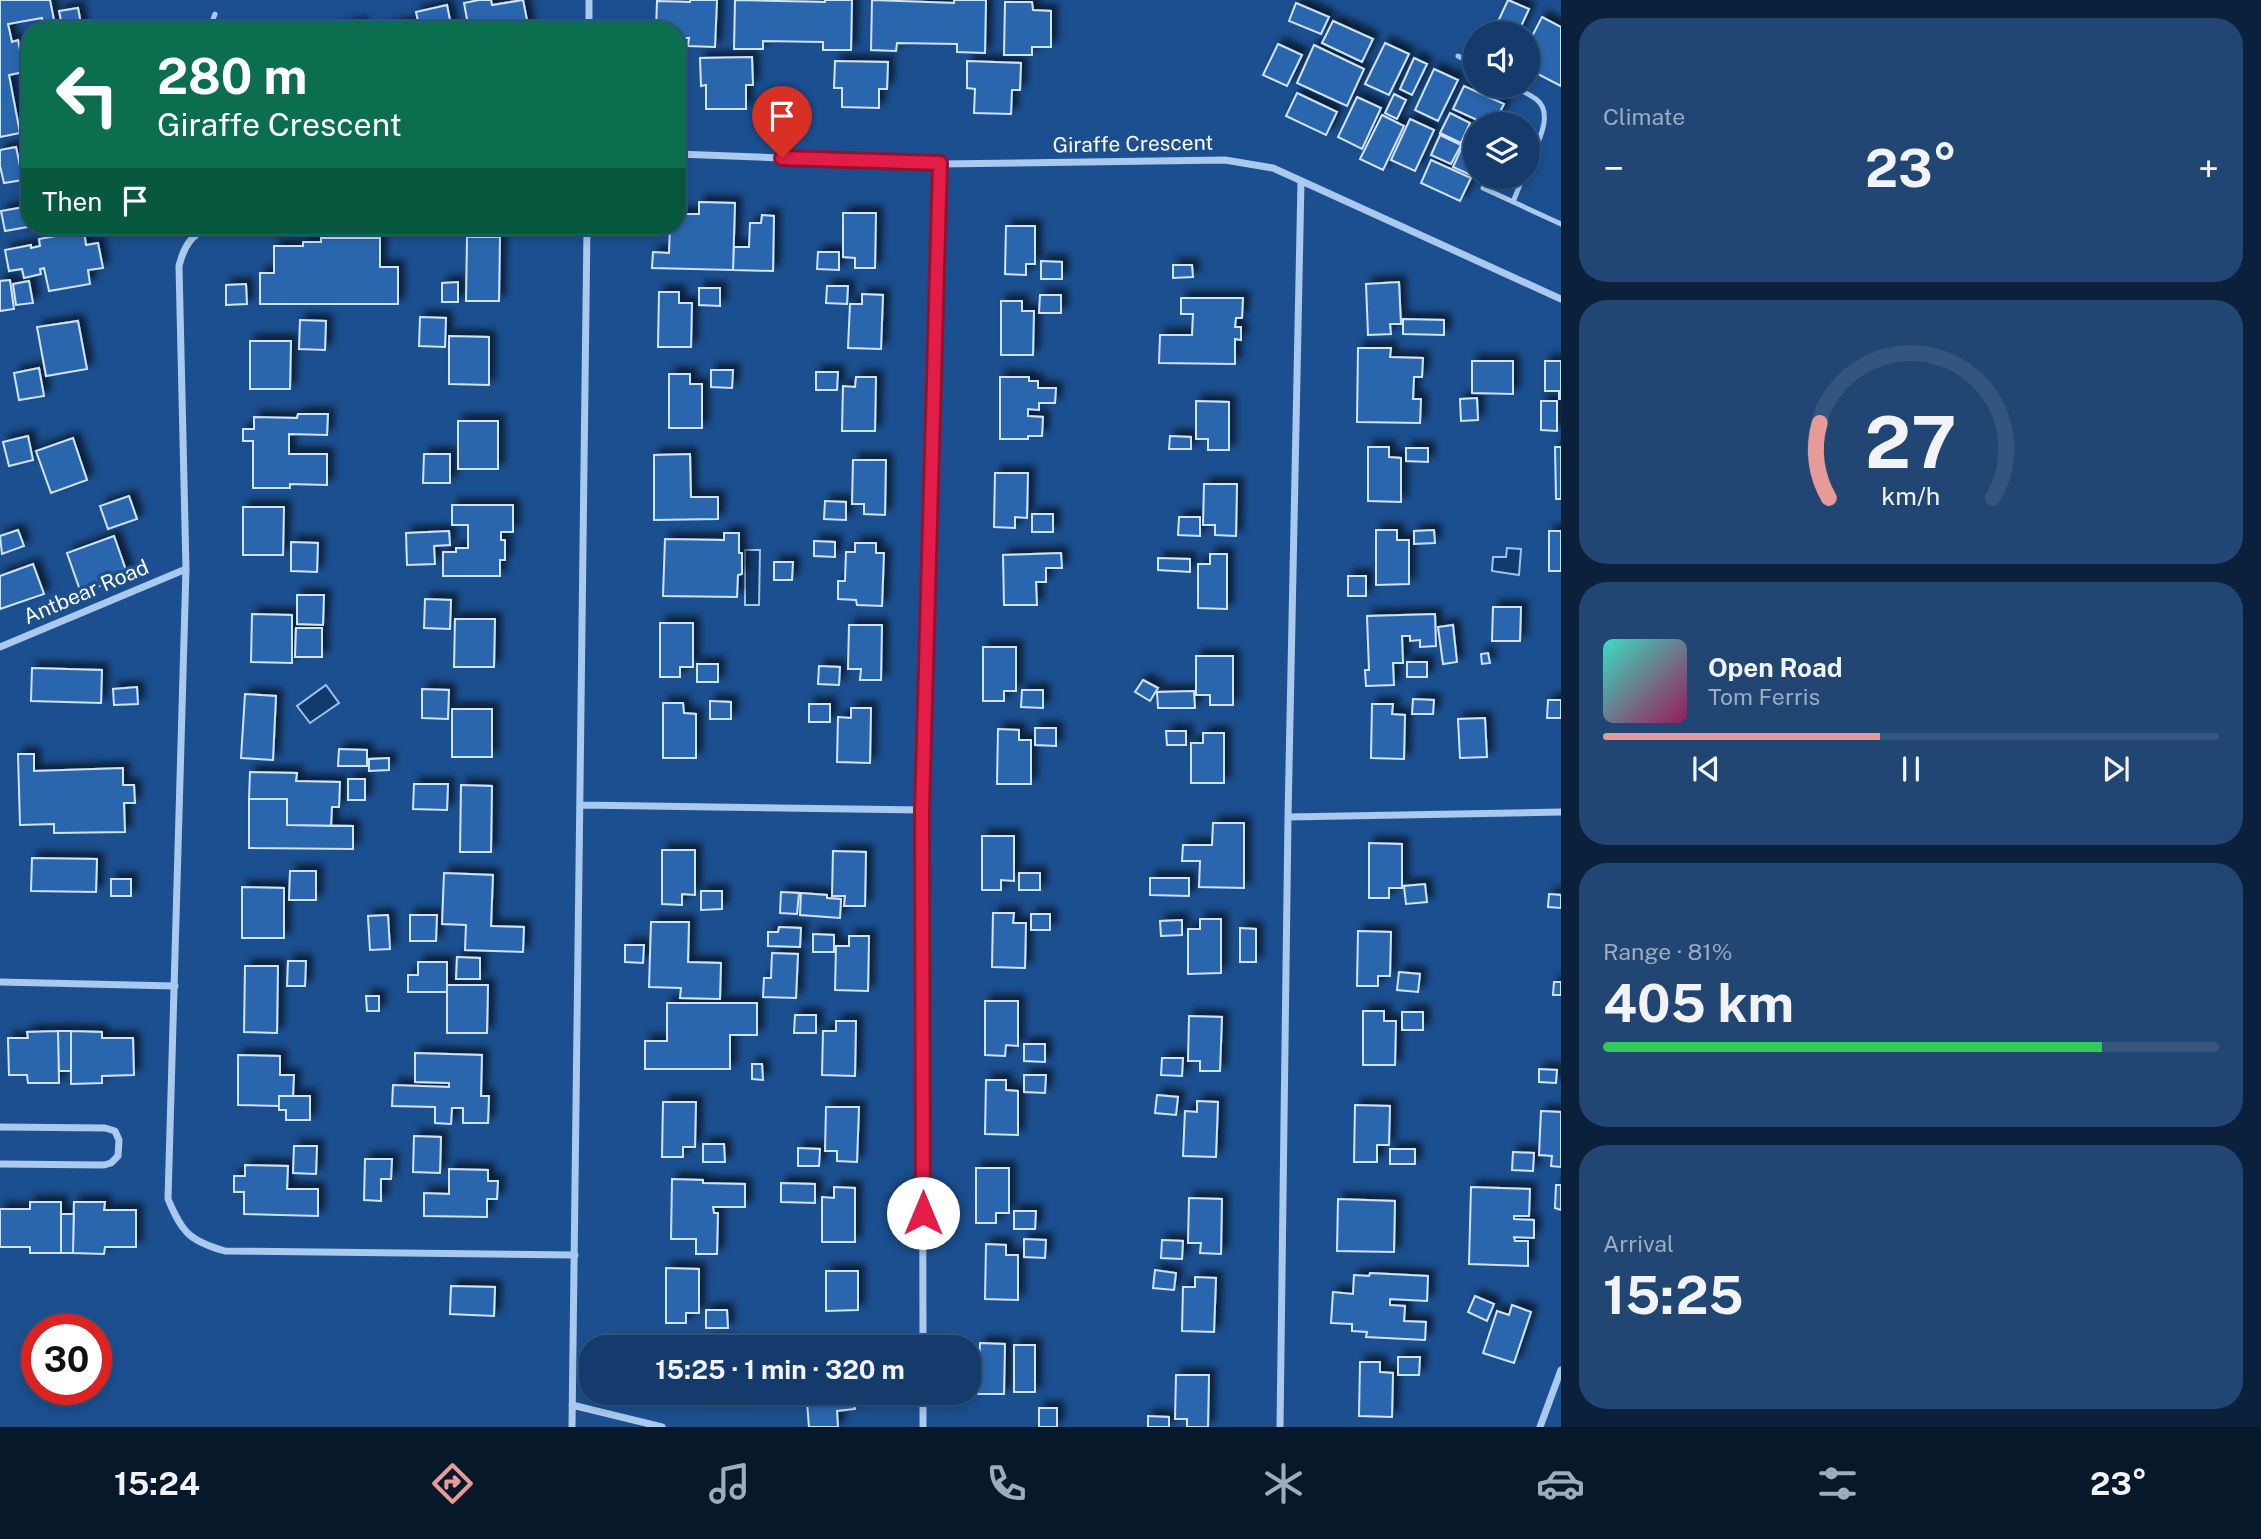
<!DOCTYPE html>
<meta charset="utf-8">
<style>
body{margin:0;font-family:"Public Sans",sans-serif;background:#214673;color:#f1f3f6;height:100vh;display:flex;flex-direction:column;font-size:26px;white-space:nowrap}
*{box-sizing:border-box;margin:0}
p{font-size:23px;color:#9dadc1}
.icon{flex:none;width:38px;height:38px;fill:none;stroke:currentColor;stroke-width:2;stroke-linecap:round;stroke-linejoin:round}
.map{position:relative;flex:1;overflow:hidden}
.drawer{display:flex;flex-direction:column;gap:18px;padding:18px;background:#0b203b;width:700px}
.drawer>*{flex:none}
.guide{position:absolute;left:21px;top:21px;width:665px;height:214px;border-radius:28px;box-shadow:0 4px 10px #0003,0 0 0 2px #33557e;background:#0b6e4f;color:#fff;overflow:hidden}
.controls{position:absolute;left:1463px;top:21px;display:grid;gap:14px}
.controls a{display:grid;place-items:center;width:77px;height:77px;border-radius:50%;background:#143b6b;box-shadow:0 4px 10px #0003,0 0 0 2px #33557e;font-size:35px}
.speed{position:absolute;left:21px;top:1314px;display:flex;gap:14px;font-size:35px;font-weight:700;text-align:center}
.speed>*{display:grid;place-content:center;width:91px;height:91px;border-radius:50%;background:#143b6b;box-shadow:0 4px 10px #0003,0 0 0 2px #33557e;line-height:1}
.speed .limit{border:10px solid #d22;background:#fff;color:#111}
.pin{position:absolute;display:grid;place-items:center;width:60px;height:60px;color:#fff;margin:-72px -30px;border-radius:50% 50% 50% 0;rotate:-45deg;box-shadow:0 0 7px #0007}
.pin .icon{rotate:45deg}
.me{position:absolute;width:77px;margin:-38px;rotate:0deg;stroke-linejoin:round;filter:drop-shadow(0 0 5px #0008)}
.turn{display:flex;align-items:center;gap:24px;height:147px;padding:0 21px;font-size:32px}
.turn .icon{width:91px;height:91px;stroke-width:2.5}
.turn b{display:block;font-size:49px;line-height:60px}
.then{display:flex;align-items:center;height:66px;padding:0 21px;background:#0003;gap:14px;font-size:26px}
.big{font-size:52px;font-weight:700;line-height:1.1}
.drawer .tile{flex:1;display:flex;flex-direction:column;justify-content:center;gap:10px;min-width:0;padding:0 24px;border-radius:28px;background:#214673}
.drawer .dial{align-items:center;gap:0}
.dial svg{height:182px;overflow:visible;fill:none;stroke:#33557e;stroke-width:7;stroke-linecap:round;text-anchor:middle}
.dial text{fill:#f1f3f6;stroke:none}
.song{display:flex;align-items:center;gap:21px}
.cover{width:84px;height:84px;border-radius:10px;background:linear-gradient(135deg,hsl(170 70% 55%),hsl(330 70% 35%))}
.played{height:7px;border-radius:4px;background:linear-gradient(90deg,#e69b98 45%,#33557e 45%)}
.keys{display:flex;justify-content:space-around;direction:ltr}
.heat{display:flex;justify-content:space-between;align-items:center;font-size:38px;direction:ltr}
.charge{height:10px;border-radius:5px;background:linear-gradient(90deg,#34c759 81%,#33557e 0)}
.trip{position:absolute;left:579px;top:1335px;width:402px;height:70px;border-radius:28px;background:#143b6b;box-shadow:0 4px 10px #0003,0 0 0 2px #33557e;font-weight:700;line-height:70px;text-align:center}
.tab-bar{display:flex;height:112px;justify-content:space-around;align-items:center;background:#08182b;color:#9dadc1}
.tab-bar .icon{width:49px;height:49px}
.tab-bar .active{color:#e69b98}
.tab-bar b{font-size:32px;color:#f1f3f6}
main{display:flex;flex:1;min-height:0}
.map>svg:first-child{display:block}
.water{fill:#123a6d;stroke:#9cc4f0;stroke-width:2}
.building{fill:#2a66ad;stroke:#cfe3fa;stroke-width:2;filter:url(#shadow)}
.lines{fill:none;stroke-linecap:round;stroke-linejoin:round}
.service{stroke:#a9c9ee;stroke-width:5}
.minor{stroke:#a9c9ee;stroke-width:7}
.route-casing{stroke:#92132f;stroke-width:18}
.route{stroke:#e11d48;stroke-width:12}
.labels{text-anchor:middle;stroke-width:7;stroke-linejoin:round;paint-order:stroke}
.street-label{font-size:21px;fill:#fff;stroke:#1b4f8f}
</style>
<main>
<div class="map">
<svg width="1561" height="1427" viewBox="0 0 1561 1427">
<defs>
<filter id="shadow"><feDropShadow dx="6" dy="-6" stdDeviation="3.5" flood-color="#0009"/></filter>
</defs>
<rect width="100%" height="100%" fill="#1b4f8f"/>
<path class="water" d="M1507,548l14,1 -2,26 -27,-4 1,-14h13z
M745,550h15l-1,55h-14z
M326,685l13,18 -29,20 -13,-17z"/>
<path class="building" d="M0,0h50l6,30h-12l-2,-12 -34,6 4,18 6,-2 6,32 -15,3 11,58 -20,4z
M479,0h12l1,5 31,-5 6,30h-60l-5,-27z
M690,0h27l-2,47 -27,-1 1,-8h-12v-8h-21l1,-29 33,1z
M735,0l90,2v-2h27l-1,50h-28v-8l-60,-1v8h-29z
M872,0l82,3v-3h32l-1,53 -28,-1v-8l-60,-1 -1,8 -25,-1z
M1508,0l21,9 -11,24h-12l-11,-5z
M1005,2h27l1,8 18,1v36h-19v8h-28z
M1296,3l33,14 -8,17 -32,-13z
M447,5l5,25h-79l45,-9 -2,-9z
M78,8l4,21 -19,1 -4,-19z
M1542,17l19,10v59l-33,-17v-25z
M1333,21l40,18 -11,23 -40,-19z
M361,23l1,7h-32z
M1385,43l24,11 -20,41 -24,-11z
M1278,44l24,11 -15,31 -24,-11z
M1314,45l50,24 -17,37 -50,-23z
M752,57l1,28h-7v24h-40v-24l-5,1 -1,-28z
M1414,58l13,6 -15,31 -12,-6z
M835,61l53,1 -1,27h-8v19l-37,-1v-19h-8z
M967,61l54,2 -1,27h-8l-1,24 -37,-1 1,-24 -8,-1z
M1434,69l24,11 -20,41 -23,-11z
M1464,86l40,18 -10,20h-8l-33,-15z
M1297,93l40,19 -11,23 -40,-19z
M1394,94l12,6 -9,19 -12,-6z
M1357,97l24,11 -19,41 -24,-12z
M1450,113l20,10 -9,20 -21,-10z
M1382,115l22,11 -21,44 -23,-11z
M1410,119l24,11 -19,41 -24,-11z
M1473,125l2,1v24l-12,-5z
M1440,135l21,10 -10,19 -20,-9z
M16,147l7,33 -19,3 -4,-17v-16z
M1462,147l13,6v19l-2,4 -20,-9z
M1431,160l40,18 -11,23 -39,-18z
M699,202l36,1 -2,67 -81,-2 1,-16 16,1 1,-27h7v-12h22z
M30,206v20h3l-28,5 -4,-20z
M843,213h33l-1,55h-20v-10l-12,-1z
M762,215l12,1 -1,55 -40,-1 1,-23h15l1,-24h11z
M1006,226h29v38h-9v11l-21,-1z
M84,231l2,14 12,-2 5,25 -15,2 2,14 -41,7 -5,-23 -4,1 1,5 -17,4 -2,-9 -13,2 -4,-21 26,-5v3l9,-2 -1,-7z
M467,237h33l-1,64h-33z
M321,238h59v29h18v37h-138v-31h14v-27h29v-4h18z
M818,252h21v18l-22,-1z
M1041,261l21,1v17h-21z
M1173,265h19l1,12 -20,1z
M10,280l4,29 -14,2v-30z
M29,281l4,22 -17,2 -3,-21z
M458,282v20h-16v-19z
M1399,282l2,42h-11l1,10 -23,1 -2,-51z
M246,284l1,20 -21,1v-20z
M827,286h21l-1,18 -21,-1z
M699,288h21v18l-21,-1z
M659,292h20v11h13l-1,44h-33z
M862,294l21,1 -2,54 -33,-1 2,-44h12z
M1040,295h21v18h-22z
M1181,298h62l-1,20h-6l-1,9h6v13l-6,-1v25l-76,-1 1,-28h32l1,-21h-12z
M1001,301h21v10h12l-1,44h-32z
M420,317l26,1 -1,29 -26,-1z
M1403,319l41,1v15l-41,-1z
M300,320l26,1 -1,29 -26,-1z
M78,321l9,48 -41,7 -9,-49z
M449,336l40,1v48l-40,-1z
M250,341h41l-1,48h-40z
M1358,348h33l-1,9 33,1 -1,19h-8l-1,22h8l-1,24 -63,-1z
M1472,361h41v33l-41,-1z
M1545,361h16v38h-2v-8h-14z
M39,368l5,28 -25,4 -5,-27z
M711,370h22l-1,18 -21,-1z
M816,372h22l-1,18h-21z
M669,374h21v10h12v44h-33z
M856,377h20l-1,54h-33l1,-45 12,1z
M1000,377h29v4h9v7h18l-1,15h-16v7l-11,-1v7l15,1 -1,19h-14v3h-28z
M1477,398l1,22 -17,1 -1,-22z
M1196,401l33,1v48h-21v-11h-12z
M1541,401h16v30l-16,-1z
M298,414h30l-1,21 -38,-1v20h38v31l-37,-1v4h-37v-47h-10v-12h11v-12l43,1z
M458,421h40v48h-40z
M28,436l5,24 -24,6 -6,-24z
M1170,436l21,1v12h-22z
M73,438l14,42 -36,13 -15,-42z
M1368,447h21v10l12,1v44l-33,-1z
M1555,447h6v52h-5z
M1406,448h22v14l-22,-1z
M424,454h26v29h-27z
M690,454l1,43h27v22l-64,1v-65z
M853,460h33l-1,55 -21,-1v-10h-12z
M995,473h33l-1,45 -12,-1v11l-21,-1z
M1204,484h33l-1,52 -21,-1v-10h-12z
M129,496l8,23 -29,10 -8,-23z
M825,501l21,1v18l-22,-1z
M452,505h61v27h-12v8h4v20h-5v16h-57v-24h13v-4h12v-23h-16z
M243,507h41l-1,48h-40z
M1032,514h21v18h-21z
M1179,517h21v19l-22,-1z
M18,530l6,16 -22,8 -2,-18z
M1376,530h21v10h12v44l-33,1z
M1434,530l1,13 -21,1v-13z
M449,531l1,14 -16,1 1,18 -28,1 -1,-32z
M1549,531h12v40h-12z
M724,533h15v20h3v21l-4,1 -1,22 -74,-1 2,-57 59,1z
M114,536l14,40 -47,17 -14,-40z
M814,541l21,1v15l-21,-1z
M291,542l27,1 -1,29 -26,-1z
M855,543h21v10h8l-2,53 -25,-1 -1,-5 -18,-1v-18h7l1,-29h9z
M1061,553l1,15h-16v14h-10l1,23h-33l-1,-50z
M1210,554h17v55l-29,-1v-44h12z
M1158,558l32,1v13l-32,-2z
M774,562h19l-1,18h-18z
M33,564l11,30 -44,15v-33z
M1348,576h18v20h-18z
M297,595h27l-1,30 -26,-1z
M425,599l26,1 -1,29 -26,-1z
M1493,607h28l-1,34h-28z
M252,614l40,1v48l-41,-1z
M1435,614l1,32 -16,1v-7l-10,1v-5h-8l1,27h-10l1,22 -28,1 -1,-16h4l-2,-54z
M455,619h40l-1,48h-40z
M660,623h33v44h-13v10h-20z
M849,625h33l-1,55h-21l1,-11h-13z
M1453,625l4,37 -14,2 -5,-37z
M296,628h26v29h-27z
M983,647h33v44h-12v10h-21z
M1488,653l2,10 -8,1 -1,-10z
M1196,656h37v49h-23v-10h-14z
M1407,662h20v15h-20z
M697,664h21v18h-21z
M819,666l21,1 -1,18 -21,-1z
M32,668l70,2 -1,33 -70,-2z
M1143,680l15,8 -8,13 -15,-9z
M137,687l1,17 -24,1 -1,-16z
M422,689l27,1 -1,29 -26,-1z
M1022,690h21v18l-22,-1z
M1194,691l1,17h-37l-1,-16z
M245,694l31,2 -3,64 -32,-2z
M1413,699l21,1 -1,14h-21z
M1548,700h13v18h-14z
M710,701l21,1v17h-21z
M663,703h20l1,10 12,1v44h-33z
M809,704h21v18h-21z
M1372,704h21l-1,10 13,1 -1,44 -33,-1z
M851,708h20l-1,55 -33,-1 1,-45 13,1z
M452,709h40v48h-40z
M1485,718l2,39 -27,1 -2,-39z
M1035,728h21v18l-21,-1z
M998,729l21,1v10h12v44h-34z
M1166,731h20v14h-19z
M1203,733h21v50h-33v-40h12z
M339,749l28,1v16h-29z
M18,754h16v17l89,-3v17h11l1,18h-11l1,29 -71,1v-9l-34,1z
M389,758v12l-20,1v-12z
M250,772l47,1 -1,8 44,1 -1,25h-7l-1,19 -44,-1v-26h-38z
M348,779h17v21h-17z
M414,784h34l-1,26 -34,-1z
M461,785l31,1 -1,66h-31z
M249,799h38v26l66,1v23l-104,-1z
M1213,823h31v65l-45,-1 1,-26h-18l1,-16h29z
M982,836h32v45l-13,-1v10h-19z
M1369,843l33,1v44h-13v10h-20z
M662,850h33v45l-13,-1v11l-20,-1z
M833,851l33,1 -1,54h-21l1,-10h-13z
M32,858l65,1 -1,33 -65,-1z
M290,871h26v29h-27z
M444,873l49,2 -2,51 33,1 -1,25 -58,-2 1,-25 -24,-1z
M1019,873h21v17h-21z
M1150,878h39v18l-39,-1z
M111,879h20v17h-20z
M1425,884l2,18 -21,2 -2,-18z
M242,887l42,1v50h-42z
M701,891h21v18l-21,1z
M781,892l18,1 -2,21 -17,-1z
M801,893l26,2v3l14,1 -1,19 -40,-3z
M1549,894l12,1v13l-13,-1z
M993,913h21l-1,10h13l-1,45 -33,-1z
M1031,914h19v16h-19z
M388,915l2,34 -20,1 -2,-34z
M410,915h27l-1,26h-26z
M1200,919h21v54l-33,1v-45h12z
M1182,920v15l-21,1 -1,-15z
M651,922h38l-1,40 33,1 -1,36 -40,-1 1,-10 -32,-1z
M779,927l22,1 -1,19 -32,-1v-14h10z
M1240,928l16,1v33h-16z
M1358,931l33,1 -1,44h-12v10h-21z
M813,934l21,1v17h-21z
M849,936h20l-1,55 -33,-1 1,-44h13z
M625,945h19l-1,18 -18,-1z
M772,953l26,1 -2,44 -33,-1 1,-19h7z
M457,957l23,1v21h-24z
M288,961h18l-1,25h-18z
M418,962h29v30h-39v-17h10z
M245,966h33l-1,67 -33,-1z
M1399,972l21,2 -2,18 -21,-2z
M1554,982h7v13h-8z
M447,985h41l-1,48h-40z
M366,996h13v15h-12z
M985,1001h33v45l-12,-1 -1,11 -20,-1z
M667,1003h90v32h-27v34h-85v-28h22z
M1363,1011h21v10h12l-1,44h-32z
M1402,1012h21v18h-21z
M795,1015h21v18h-22z
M1189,1016l33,1 -2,54h-20v-10h-12z
M836,1021h20l-1,55 -33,-1 1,-44h13z
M58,1031h13v40h-12z
M58,1031l1,52h-31l-1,-8h-18l-1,-37h20l-1,-6z
M71,1031l31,1v6h31l1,37 -32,1v7l-31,1z
M1024,1044h21v18l-21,-1z
M415,1053l67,2 -1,41h8l-1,27h-25v-15h-11l-1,16 -16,-1v-16l-43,-1 1,-21 56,2v-4l-34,-1z
M238,1055l42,1v19h14l-1,21h-14v10l-41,-1z
M1162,1058h21l-1,18 -21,-1z
M752,1064h10l1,16 -11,-1z
M1539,1069l18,1 -1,13 -17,-1z
M1024,1075h22l-1,18 -21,-1z
M986,1080h20v10l12,1v44l-33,-1z
M1157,1095l21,2 -2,18 -21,-2z
M279,1096h31v24h-24v-10h-7z
M1197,1101l21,1 -2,55 -33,-1 2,-45 12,1z
M663,1102h33l-1,45h-12v10h-21z
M1355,1105l35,1 -1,39h-12v17h-23z
M826,1107h33l-2,55 -20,-1v-10h-12z
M1541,1111l20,1v55l-10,-1 1,-10 -13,-1z
M414,1136l27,1 -1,36 -27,-1z
M703,1144h21l1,18h-22z
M294,1146h23l-1,28 -23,-1z
M798,1148l22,1 -1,17h-21z
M1390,1149h25v15h-25z
M1513,1152l21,1 -1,18 -21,-1z
M365,1159h27l-1,20h-10v22l-17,-1z
M245,1165l43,1 -1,23h31v27l-74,-2v-22h-10v-16h11z
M976,1168h33v45h-13v10h-20z
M449,1169l39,1v11h10l-1,18h-10v18l-63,-1v-23l25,1z
M672,1179l31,1v3l42,1v23h-32l1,6h4l-1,41h-21v-15h-25z
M781,1183l34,1v19l-34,-1z
M1556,1185h5v25l-6,-2z
M834,1187l21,1v54h-33v-45l12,1z
M1471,1187l59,2 -1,27h-15v3l20,1v18l-20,-1 1,4h13v25l-59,-2z
M1189,1198l33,1 -1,55 -21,-1 1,-10h-13z
M1338,1199l57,2 -1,51 -57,-1z
M30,1202h31v51h-31v-6h-30v-38h30z
M74,1202h31l-1,8h32v37h-31l-1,7 -31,-1z
M1014,1211h22l-1,18h-21z
M61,1214h13l-1,39h-12z
M1024,1239l22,1 -1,18 -21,-1z
M1162,1240l21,1 -1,18 -21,-1z
M986,1244l20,1v10h12v45l-33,-1z
M666,1268l33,1v44h-13v10h-20z
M1155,1270l21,3 -2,17 -21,-2z
M826,1271h32v39l-32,1z
M1370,1273l58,3 -1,25 -37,-2v6l15,1 -1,15 22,1 -1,18 -59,-3 1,-5 -15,-1v-7l-21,-1 2,-31 20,2 1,-19 15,1z
M1195,1277l21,1 -2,54 -32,-1 1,-44h12z
M451,1286l44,1 -1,29 -44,-2z
M1475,1296l19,8 -7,17 -19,-9z
M1512,1305l19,7 -17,51 -31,-10 14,-42 12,4z
M706,1310h21l1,18h-22z
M708,1342h22v6h-23z
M980,1343l25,1 -1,50h-26z
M1014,1345h21v47h-21z
M1398,1357h22l-1,18h-21z
M1360,1362h20v10l13,1 -1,44 -33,-1z
M1176,1375h33l-1,52h-21v-8h-12z
M697,1393h54v13h-54z
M822,1393h57v3l-16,1v8l-9,1 1,3 -18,2 1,16h-29l-2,-25 15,-2z
M1039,1408h18v19h-18z
M1148,1416l21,1v10h-21z"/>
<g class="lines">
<path class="service" d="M209,30l6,-16
M1458,56l17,9
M1512,86c8,4 17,8 24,13 20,15 -1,49 -8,66
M1483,188l78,36
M1513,202l10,-25"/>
<path class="minor" d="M589,30v-30
M677,154l263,10 285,-4 48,8 288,131
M210,226c-19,9 -26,20 -31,40l7,303 -18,630c14,33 21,42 57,52l350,4
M0,647l186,-78
M580,805l342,5
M1288,817l273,-5
M0,982l175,4
M0,1127l105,1 10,3 4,9 -1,16 -7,7 -7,2 -104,-1
M923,1348l-1,-538 18,-646
M923,1393v34
M572,1405l90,22
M572,1427l15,-1201
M1280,1427l8,-610 13,-636
M1540,1427l21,-57"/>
</g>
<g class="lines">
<g class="route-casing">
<path id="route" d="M782,158l158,5 -18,647 1,403"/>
</g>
<use href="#route" class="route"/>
</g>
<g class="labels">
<g class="street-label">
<text transform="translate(1133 144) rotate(-1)" y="7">Giraffe Crescent</text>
<text transform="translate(86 592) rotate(-23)" y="7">Antbear Road</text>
</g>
</g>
</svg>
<div class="controls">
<a><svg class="icon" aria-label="sound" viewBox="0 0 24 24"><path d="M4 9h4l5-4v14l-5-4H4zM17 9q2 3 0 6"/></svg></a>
<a><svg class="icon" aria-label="layers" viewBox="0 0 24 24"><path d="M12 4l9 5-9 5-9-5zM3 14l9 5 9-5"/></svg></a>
</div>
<div class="speed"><div class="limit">30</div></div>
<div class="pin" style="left:782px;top:158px;background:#d93025"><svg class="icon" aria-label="arrive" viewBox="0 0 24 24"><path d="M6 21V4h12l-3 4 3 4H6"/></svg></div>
<svg class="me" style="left:923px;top:1213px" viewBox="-20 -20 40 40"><circle r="19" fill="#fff"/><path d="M0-13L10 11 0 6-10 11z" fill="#e11d48"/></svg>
<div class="trip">15:25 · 1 min · 320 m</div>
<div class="guide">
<div class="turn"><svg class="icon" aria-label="left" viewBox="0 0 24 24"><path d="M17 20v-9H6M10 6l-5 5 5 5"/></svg><div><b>280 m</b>Giraffe Crescent</div></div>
<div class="then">Then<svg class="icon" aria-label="arrive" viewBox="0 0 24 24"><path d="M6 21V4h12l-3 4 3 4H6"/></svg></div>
</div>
</div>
<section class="drawer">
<div class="tile"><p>Climate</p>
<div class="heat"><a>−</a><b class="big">23°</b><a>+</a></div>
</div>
<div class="tile dial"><svg viewBox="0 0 100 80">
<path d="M14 69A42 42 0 1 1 86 69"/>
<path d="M14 69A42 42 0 0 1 10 36" stroke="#e69b98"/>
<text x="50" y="56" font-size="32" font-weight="700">27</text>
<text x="50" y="72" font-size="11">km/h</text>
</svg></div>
<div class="tile">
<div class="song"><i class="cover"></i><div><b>Open Road</b><p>Tom Ferris</p></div></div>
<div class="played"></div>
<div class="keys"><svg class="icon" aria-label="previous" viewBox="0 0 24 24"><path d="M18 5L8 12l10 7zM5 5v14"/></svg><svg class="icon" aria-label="pause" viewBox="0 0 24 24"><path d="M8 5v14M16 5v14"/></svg><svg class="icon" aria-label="next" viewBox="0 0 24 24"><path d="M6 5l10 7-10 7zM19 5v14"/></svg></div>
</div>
<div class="tile"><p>Range · 81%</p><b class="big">405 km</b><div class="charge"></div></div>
<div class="tile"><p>Arrival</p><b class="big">15:25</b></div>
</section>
</main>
<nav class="tab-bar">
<b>15:24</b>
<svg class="icon active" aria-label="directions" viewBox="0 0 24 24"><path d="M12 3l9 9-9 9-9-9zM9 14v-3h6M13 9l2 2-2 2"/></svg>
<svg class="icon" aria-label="music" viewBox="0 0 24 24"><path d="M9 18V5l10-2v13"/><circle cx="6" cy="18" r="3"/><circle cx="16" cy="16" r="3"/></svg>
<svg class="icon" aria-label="phone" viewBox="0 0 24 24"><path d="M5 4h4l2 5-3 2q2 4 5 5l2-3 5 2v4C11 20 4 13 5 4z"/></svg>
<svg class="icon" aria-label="climate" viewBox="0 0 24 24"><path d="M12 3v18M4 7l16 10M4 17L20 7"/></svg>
<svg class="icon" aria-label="car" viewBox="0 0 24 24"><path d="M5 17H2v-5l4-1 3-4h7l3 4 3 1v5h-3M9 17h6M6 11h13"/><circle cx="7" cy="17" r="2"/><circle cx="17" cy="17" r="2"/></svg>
<svg class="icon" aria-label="filters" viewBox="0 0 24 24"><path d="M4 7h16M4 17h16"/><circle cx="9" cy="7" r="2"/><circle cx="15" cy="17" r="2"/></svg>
<b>23°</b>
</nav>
